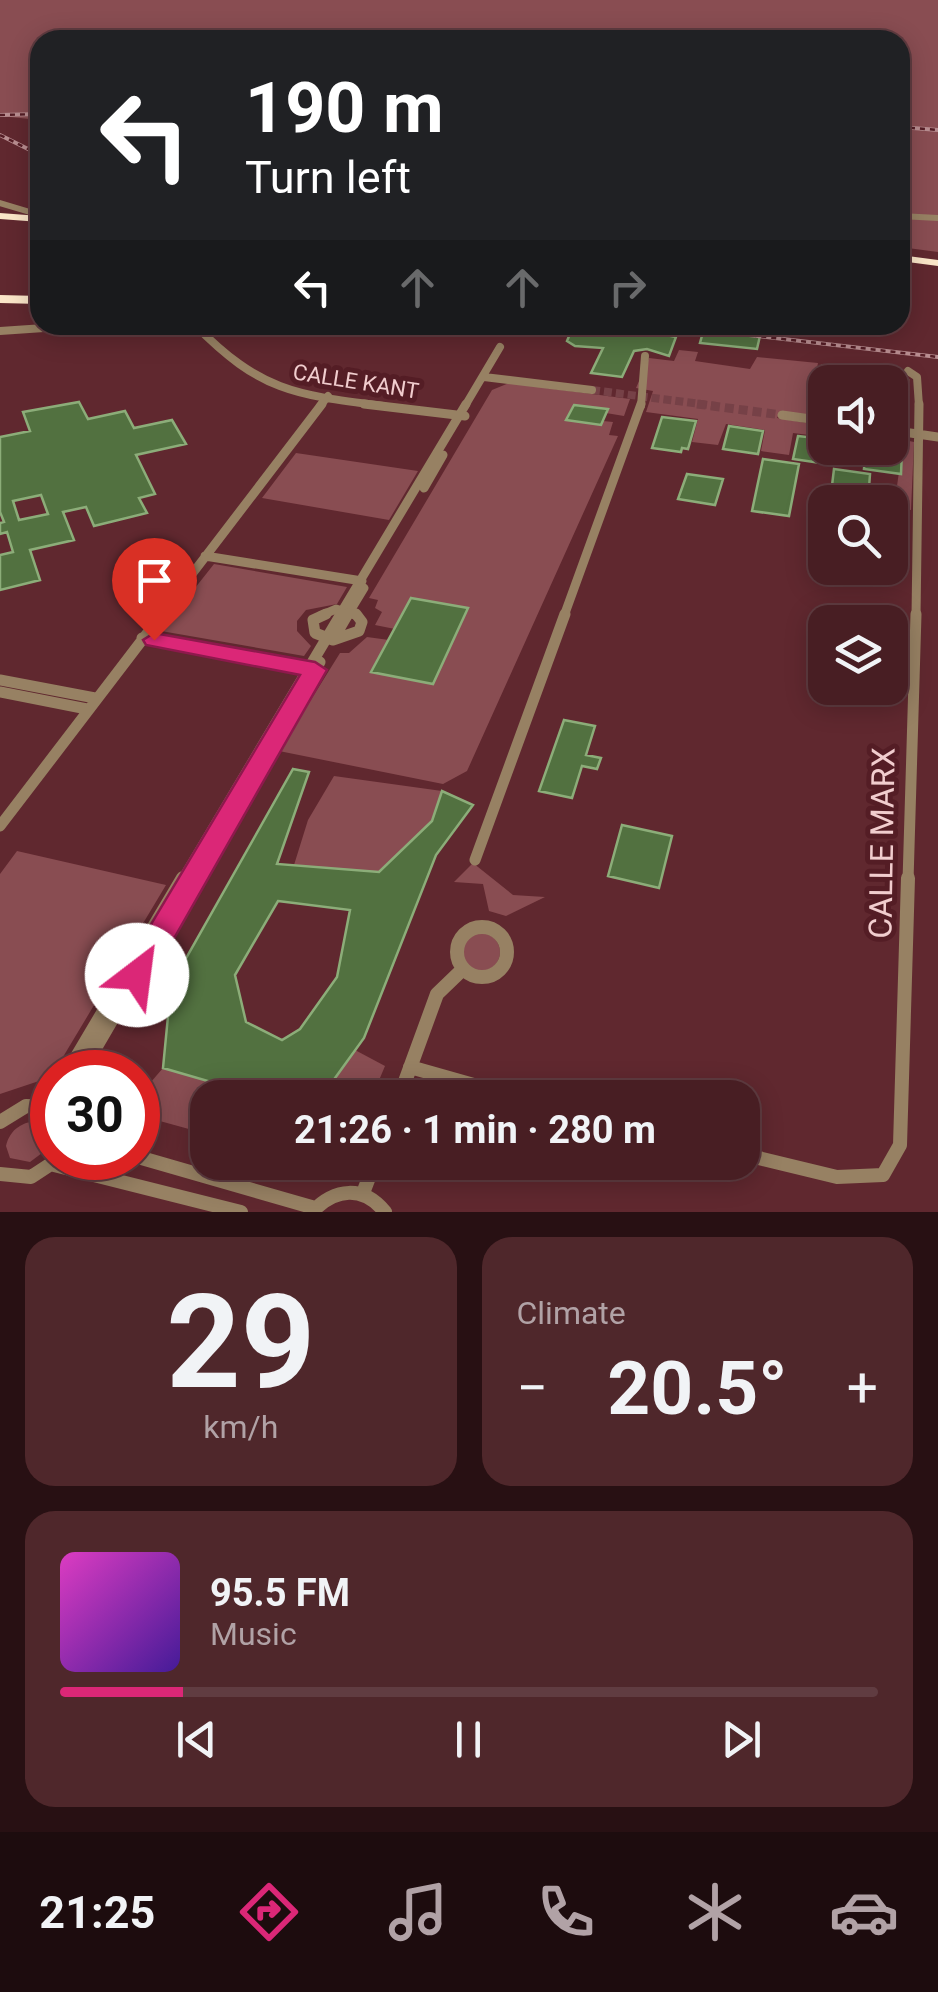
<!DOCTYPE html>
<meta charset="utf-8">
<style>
body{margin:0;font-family:Roboto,sans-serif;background:#4f272b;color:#f1f3f6;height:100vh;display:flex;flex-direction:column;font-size:38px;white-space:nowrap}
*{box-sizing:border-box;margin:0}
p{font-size:32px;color:#b1a2a6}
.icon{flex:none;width:55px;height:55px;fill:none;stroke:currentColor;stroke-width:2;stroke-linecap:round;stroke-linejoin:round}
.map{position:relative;height:1212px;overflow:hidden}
.sheet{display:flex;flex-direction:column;gap:25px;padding:25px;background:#281013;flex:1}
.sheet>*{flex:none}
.banner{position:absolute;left:30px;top:30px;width:880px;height:305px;border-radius:30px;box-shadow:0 5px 25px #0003,0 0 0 2px #603c41;background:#202124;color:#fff;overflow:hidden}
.fabs{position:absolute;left:808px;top:365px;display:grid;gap:20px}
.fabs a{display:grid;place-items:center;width:100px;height:100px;border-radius:20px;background:#481e23;box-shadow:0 5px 25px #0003,0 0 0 2px #603c41;font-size:50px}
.speed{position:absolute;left:30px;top:1050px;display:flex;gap:20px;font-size:50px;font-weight:700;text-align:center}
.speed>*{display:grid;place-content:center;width:130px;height:130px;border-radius:50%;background:#481e23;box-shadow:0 5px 25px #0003,0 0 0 2px #603c41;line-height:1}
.speed .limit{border:15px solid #d22;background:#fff;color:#111}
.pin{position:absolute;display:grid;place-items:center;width:85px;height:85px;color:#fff;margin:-102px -42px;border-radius:50% 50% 50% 0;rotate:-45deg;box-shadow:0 0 10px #0007}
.pin .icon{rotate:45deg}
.me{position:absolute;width:110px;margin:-55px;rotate:30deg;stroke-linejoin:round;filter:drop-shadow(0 0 8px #0008)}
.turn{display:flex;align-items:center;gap:35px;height:210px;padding:0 50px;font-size:45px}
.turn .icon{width:130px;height:130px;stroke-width:2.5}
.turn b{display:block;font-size:70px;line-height:85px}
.lanes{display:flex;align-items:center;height:95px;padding:0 50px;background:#0003;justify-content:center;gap:50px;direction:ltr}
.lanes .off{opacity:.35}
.big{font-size:75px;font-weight:700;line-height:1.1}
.sheet .card{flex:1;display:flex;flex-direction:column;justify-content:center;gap:15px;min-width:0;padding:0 35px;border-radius:30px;background:#4f272b}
.sheet .dial{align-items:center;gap:0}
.dial b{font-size:130px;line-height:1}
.song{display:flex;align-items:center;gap:30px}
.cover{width:120px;height:120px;border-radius:15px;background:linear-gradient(135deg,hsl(310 70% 55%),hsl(260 70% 35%))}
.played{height:10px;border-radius:5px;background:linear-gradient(90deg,#db2777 15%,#603c41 15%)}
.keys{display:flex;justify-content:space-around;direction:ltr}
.heat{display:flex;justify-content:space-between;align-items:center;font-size:55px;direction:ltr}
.sheet .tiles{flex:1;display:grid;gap:25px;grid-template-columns:1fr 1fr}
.card:last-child{grid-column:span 2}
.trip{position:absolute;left:190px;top:1080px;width:570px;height:100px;border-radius:30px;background:#481e23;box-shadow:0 5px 25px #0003,0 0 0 2px #603c41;font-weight:700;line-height:100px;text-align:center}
.dock{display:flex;height:160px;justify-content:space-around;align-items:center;background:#1d0c0e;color:#b1a2a6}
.dock .icon{width:70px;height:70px}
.dock .on{color:#db2777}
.dock b{font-size:45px;color:#f1f3f6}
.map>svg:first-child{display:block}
.green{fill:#894d52}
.building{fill:#527140;stroke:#8cad79;stroke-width:2.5;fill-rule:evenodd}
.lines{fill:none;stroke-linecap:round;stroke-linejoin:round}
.street-tunnel-far1{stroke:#764147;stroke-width:8;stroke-dasharray:8 4;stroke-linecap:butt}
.street-tunnel{stroke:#764147;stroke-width:9;stroke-dasharray:9 5;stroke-linecap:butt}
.street-far4{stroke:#978163;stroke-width:6}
.street-far3{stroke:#978163;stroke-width:8}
.street-far2{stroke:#978163;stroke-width:9}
.street-far1{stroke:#978163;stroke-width:11}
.street{stroke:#978163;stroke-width:14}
.highway{fill:#fae5c8;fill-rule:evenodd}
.rail-casing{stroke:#b88d90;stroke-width:4}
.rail{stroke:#541d25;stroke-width:2.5;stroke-dasharray:5;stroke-linecap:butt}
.route{fill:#db2777;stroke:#8e194d;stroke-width:2.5}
.labels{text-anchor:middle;stroke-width:10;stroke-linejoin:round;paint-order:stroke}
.far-street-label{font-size:22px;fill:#f1cdce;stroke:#541d25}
.near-street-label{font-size:32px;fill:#f1cdce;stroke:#541d25}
</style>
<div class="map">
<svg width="938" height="1212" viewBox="0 0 938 1212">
<rect width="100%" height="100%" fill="#60282f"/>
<path class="green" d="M0,0h938v252l-38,-5v-207h-860v80l-40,-4z
M679,350l19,2 -3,9 55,8 7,-12 61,6 -8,39 3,14 -33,-4 -3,6 48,8v11l-32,-4 -4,22 -28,-4 4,-21 -39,-6 -8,21 -26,-3 6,-23 -52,-7 7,-21 -17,-3 13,-30 25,3z
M509,383l121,16 -6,17 -18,-3 1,-4 -33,-4 -8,14 35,6 2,-4 10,1 -4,13 9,1 -151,335 -24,13 -164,-33 61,-98h9l18,-16 22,3 -17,33 61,10 -38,-54 -20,-4 7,-13 -7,-4 3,-8 -9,-2 123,-208z
M890,437l24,5 -3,68 -7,-1 -1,4 -13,-2 6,-16 -6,-1v-9l7,1 5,-36 -25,2v-4h13z
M296,453l122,18 -29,49 -127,-22z
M214,564l133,23 -10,17 -31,6 -9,11v10l14,15 -7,10 -143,-25z
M334,776l108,15 -10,30 -53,51 -85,-7 14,-45z
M17,851l149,34 -115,192 -51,17v-220z
M473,863l40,32 32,2 -39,19 -17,-5 -6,-27 -29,-2z
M462 952a19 19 0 1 1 38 0a19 19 0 1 1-38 0Z
M355,1050l30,16 -13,31h-86l-1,-4z
M163,1068l100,29v1h-55l-1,36 -69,-19v-18z
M40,1121l11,7 -1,19 -20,15 -20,-4 -4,-12c4,-17 17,-25 34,-25z"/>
<path class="building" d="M705,325l57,2 -5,22 -57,-6z
M580,326l76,7 20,4 -7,19 -22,-7 -13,2 -12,26 -31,-4 12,-25 -28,-2 -8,-5 5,-12z
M822,366l80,10 6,4 -2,36 -16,-2v-32h-71z
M79,402l9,17 37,-8 9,17 38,-8 14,24 -50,11 19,39 -16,4 8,15 -53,13 -8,-19 -23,5 11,28 -44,10 10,30 -40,10v-35l13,-3 -6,-20 -7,2v-11l4,-1 -4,-10v-75l30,-6 -7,-19zM41,495l7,19 -29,6 -6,-19z
M574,405l25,3 9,1 -7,16 -35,-5z
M662,417l34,4 -8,28 -6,-1 -1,4 -29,-4z
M729,426l34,5 -5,23 -35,-5z
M798,436l27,3v9h6l-3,16 -35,-5z
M866,448l36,2 -1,24 -37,-5z
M763,459l36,5 -10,52 -37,-5z
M834,469l36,5 -2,28h-38z
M687,474l36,5 -8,26 -37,-6z
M411,598l57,10 -35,76 -62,-12z
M564,720l31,6 -9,29 15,3 -4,11 -15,-3 -10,32 -33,-7z
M293,769l16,3 -32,92 102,8 53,-51 10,-30 31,14 -37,50 -72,183 -34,47 -67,12 -100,-29 8,-83zM278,901l72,9 -13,67 -37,52 -18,11 -36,-18 -11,-47z
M622,825l50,11 -13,52 -51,-12z"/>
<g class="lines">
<path class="street-tunnel-far1" d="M592,390l124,16"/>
<path class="street-tunnel" d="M697,404l85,11"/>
<path class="street-far4" d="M0,203l40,12
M900,216l38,2"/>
<path class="street-far3" d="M195,325c65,66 99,70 189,81
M0,331l88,-6
M908,371l9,6 2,29
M484,377l108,13
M320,406l8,-10
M465,406l35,-59
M641,406l4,-50"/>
<path class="street-far2" d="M364,404l101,12
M782,415l43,6
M890,430l48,7
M424,488l19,-33
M205,556l157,25
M160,616l162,-212
M320,616l16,-7 22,7
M339,616l127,-212
M347,616l17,-28
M564,616l77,-212
M916,616l3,-212"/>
<path class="street-far1" d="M326,614l-13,6 2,13 18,7 26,-9 3,-9 -6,-8
M142,638l171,32
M334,638l14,-24
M0,680l95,18
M0,692l87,17
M0,826l162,-212
M475,860l90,-246
M182,881l159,-267
M193,881l127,-219
M908,881l8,-267"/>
<path class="street" d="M457 952a25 25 0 1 1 50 0a25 25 0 1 1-50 0Z
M410,1067l110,31
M68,1072l115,-194
M81,1072l113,-194
M399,1098l38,-104 26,-25
M0,1122l26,-16 26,1
M742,1154l95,23 46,-2 17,-30 8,-267
M138,1157l177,51
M54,1165l187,47
M0,1174l31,3 29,-19
M363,1193l12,-31
M312,1212c23,-24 51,-27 73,0"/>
<path class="highway" d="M0,213l40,3v6l-40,-3z
M900,255l38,5v6l-38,-5z
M0,295l40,1v8l-40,-1z"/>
<g class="rail-casing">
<path id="rail" d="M0,115l40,-1
M900,127l38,3
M0,135l40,20
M662,325l276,32"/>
</g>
<use href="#rail" class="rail"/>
</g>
<path class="route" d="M154,633l161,29 12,8 -179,314 -11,4 -11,-4 -5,-9 5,-9 174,-291 -154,-30 -3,-5z"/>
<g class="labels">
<g class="far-street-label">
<text transform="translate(356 381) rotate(9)" y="8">CALLE KANT</text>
</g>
<g class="near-street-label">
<text transform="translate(882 843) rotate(-89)" y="11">CALLE MARX</text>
</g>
</g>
</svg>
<div class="fabs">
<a><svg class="icon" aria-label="sound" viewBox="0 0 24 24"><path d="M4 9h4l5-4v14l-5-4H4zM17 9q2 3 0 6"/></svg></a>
<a><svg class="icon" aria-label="search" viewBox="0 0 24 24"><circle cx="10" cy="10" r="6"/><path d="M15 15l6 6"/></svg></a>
<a><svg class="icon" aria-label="layers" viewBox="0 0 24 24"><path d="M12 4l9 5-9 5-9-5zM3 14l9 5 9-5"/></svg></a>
</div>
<div class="speed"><div class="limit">30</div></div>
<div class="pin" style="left:154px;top:640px;background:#d93025"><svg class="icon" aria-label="arrive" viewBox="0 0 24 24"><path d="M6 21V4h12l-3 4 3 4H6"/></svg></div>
<svg class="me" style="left:137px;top:975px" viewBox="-20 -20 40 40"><circle r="19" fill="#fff"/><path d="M0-13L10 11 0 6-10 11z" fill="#db2777"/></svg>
<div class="trip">21:26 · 1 min · 280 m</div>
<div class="banner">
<div class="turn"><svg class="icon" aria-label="left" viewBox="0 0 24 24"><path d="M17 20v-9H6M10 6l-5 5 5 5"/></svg><div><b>190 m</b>Turn left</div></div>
<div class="lanes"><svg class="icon" aria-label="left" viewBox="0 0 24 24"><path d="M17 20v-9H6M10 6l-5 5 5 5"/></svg><svg class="icon off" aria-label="ahead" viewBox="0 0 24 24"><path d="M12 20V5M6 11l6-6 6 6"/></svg><svg class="icon off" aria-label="ahead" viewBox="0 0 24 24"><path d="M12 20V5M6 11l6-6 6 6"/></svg><svg class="icon off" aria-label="right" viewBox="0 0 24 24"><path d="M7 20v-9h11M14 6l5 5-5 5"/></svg></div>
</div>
</div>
<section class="sheet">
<div class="tiles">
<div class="card dial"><b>29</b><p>km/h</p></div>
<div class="card"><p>Climate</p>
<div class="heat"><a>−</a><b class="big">20.5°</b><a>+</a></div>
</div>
<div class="card">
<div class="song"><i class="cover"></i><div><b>95.5 FM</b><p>Music</p></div></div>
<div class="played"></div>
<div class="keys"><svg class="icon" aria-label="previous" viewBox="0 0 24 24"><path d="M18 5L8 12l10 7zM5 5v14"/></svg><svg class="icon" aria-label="pause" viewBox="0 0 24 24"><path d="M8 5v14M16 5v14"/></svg><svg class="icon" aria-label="next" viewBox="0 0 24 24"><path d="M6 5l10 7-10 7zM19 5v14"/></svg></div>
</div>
</div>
</section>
<nav class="dock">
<b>21:25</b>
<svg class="icon on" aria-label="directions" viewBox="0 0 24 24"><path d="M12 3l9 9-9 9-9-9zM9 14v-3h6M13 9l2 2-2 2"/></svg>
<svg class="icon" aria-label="music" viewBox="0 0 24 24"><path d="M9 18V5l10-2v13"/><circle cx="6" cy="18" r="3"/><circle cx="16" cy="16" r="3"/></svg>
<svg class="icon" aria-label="phone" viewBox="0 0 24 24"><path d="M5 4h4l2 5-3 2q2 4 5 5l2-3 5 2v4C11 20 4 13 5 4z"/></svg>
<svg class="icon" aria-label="climate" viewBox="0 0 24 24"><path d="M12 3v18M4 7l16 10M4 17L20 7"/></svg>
<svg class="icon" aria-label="car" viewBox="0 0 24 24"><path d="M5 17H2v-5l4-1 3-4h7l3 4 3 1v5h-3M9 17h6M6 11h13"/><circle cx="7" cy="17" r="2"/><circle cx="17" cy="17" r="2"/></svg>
</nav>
